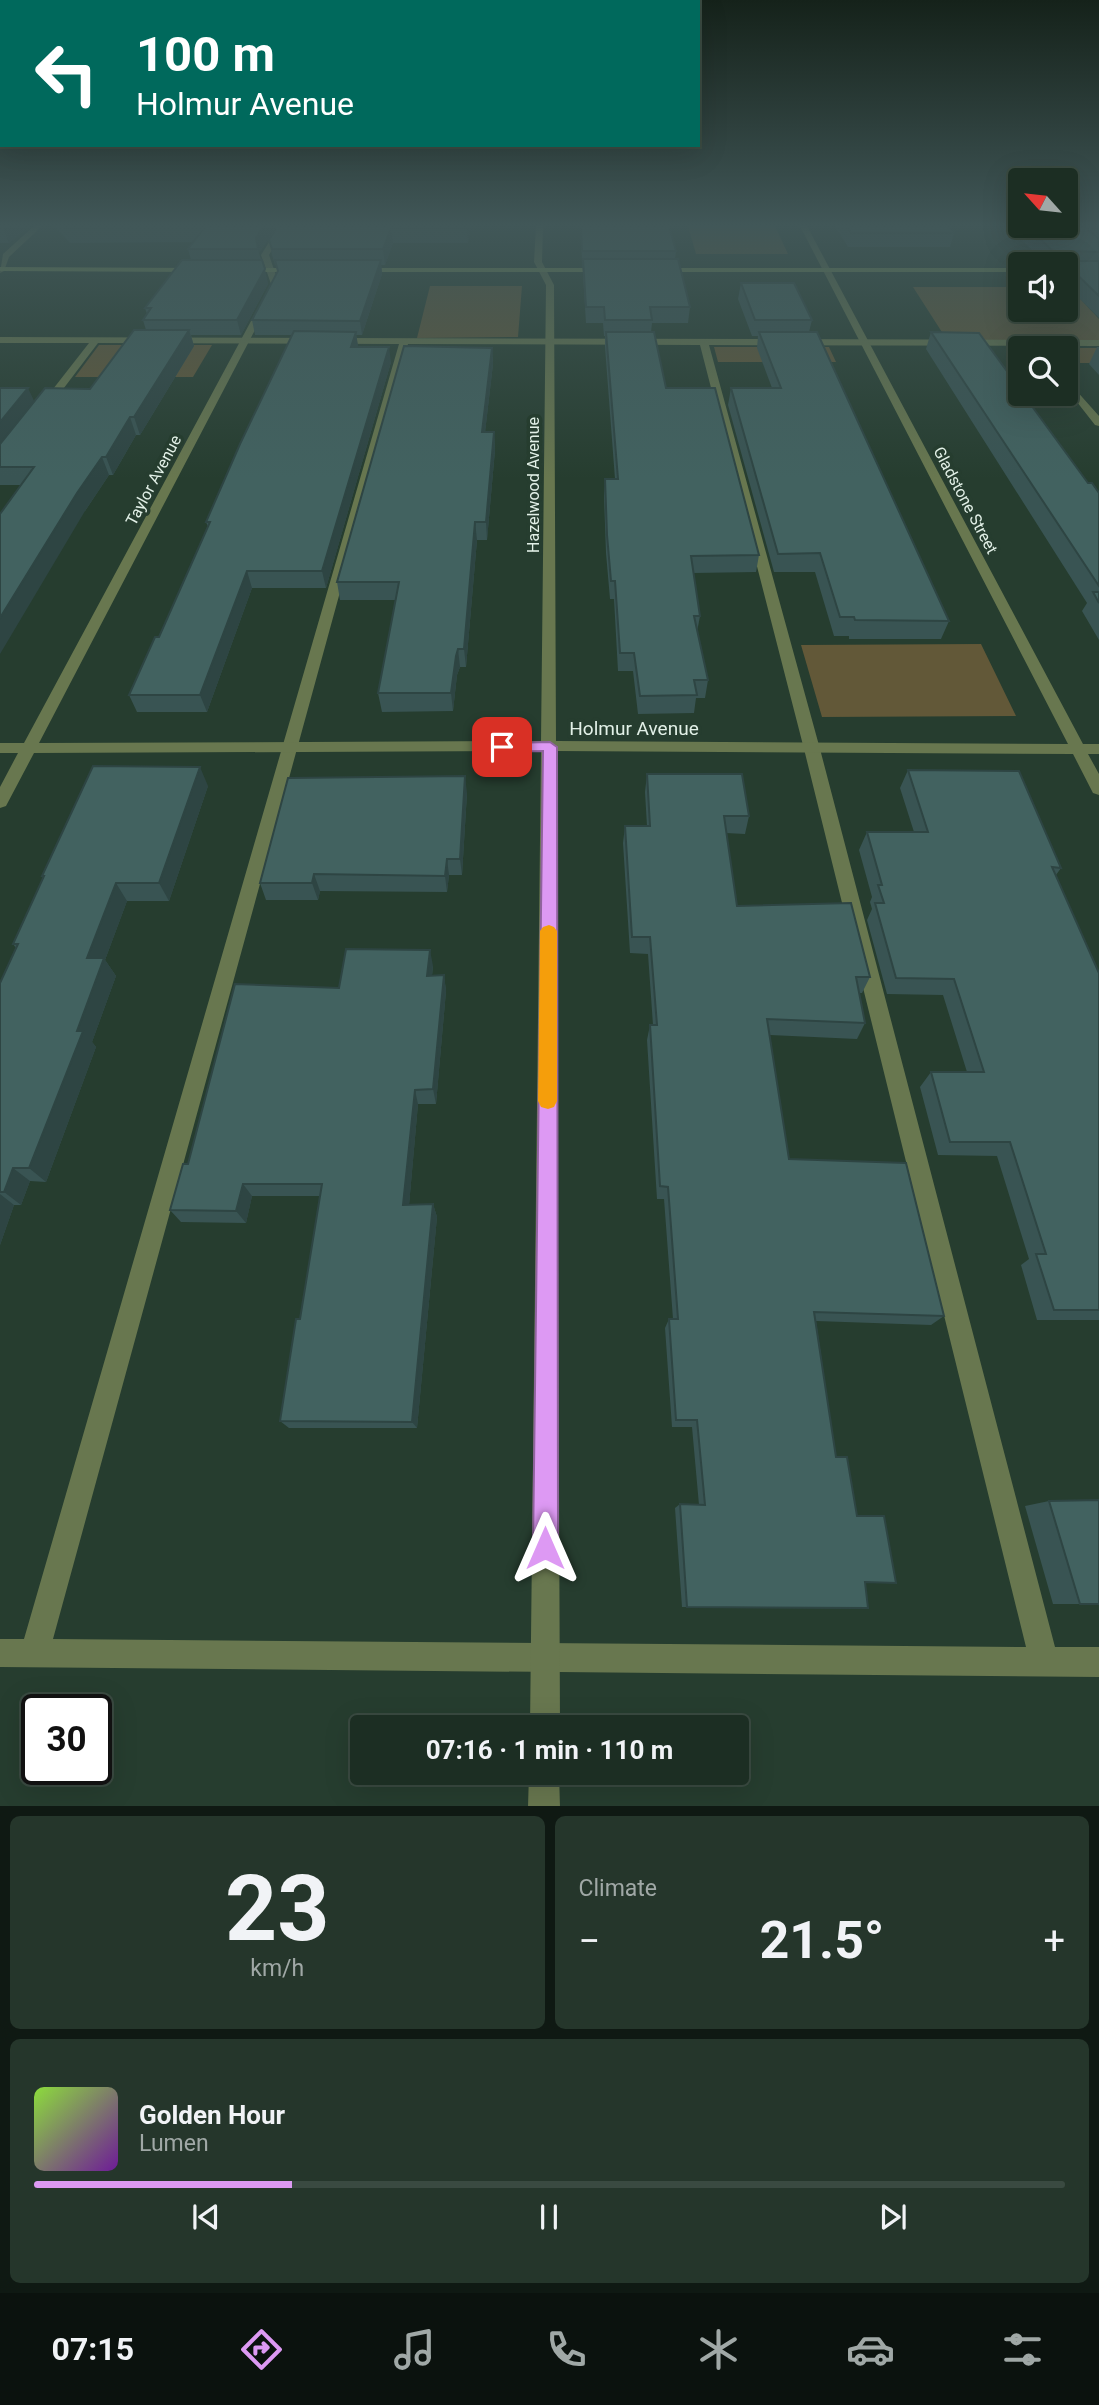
<!DOCTYPE html>
<meta charset="utf-8">
<style>
body{margin:0;font-family:Roboto,sans-serif;background:#25362b;color:#f1f3f6;height:100vh;display:flex;flex-direction:column;font-size:26px;white-space:nowrap}
*{box-sizing:border-box;margin:0}
p{font-size:23px;color:#a0a8a6}
.icon{flex:none;width:38px;height:38px;fill:none;stroke:currentColor;stroke-width:2;stroke-linecap:round;stroke-linejoin:round}
.map{position:relative;height:1806px;overflow:hidden}
.drawer{display:flex;flex-direction:column;gap:10px;padding:10px;background:#0f1913;flex:1}
.drawer>*{flex:none}
.banner{position:absolute;left:0px;top:0px;width:700px;height:147px;box-shadow:0 7px 28px #0002,0 0 0 2px #3a4a41;background:#00695c;color:#fff;overflow:hidden}
.needle{width:46px;rotate:297deg}
.buttons{position:absolute;left:1008px;top:168px;display:grid;gap:14px}
.buttons a{display:grid;place-items:center;width:70px;height:70px;border-radius:7px;background:#1c2e23;box-shadow:0 7px 28px #0002,0 0 0 2px #3a4a41;font-size:35px}
.speed{position:absolute;left:21px;top:1694px;display:flex;gap:14px;font-size:35px;font-weight:700;text-align:center}
.speed>*{display:grid;place-content:center;width:91px;height:91px;border-radius:50%;background:#1c2e23;box-shadow:0 7px 28px #0002,0 0 0 2px #3a4a41;line-height:1}
.speed .limit{border:4px solid #111;border-radius:10px;background:#fff;color:#111}
.pin{position:absolute;display:grid;place-items:center;width:60px;height:60px;color:#fff;margin:-30px;border-radius:14px;box-shadow:0 4px 10px #0006}
.me{position:absolute;width:77px;margin:-38px;rotate:0deg;stroke-linejoin:round;filter:drop-shadow(0 0 5px #0008)}
.turn{display:flex;align-items:center;gap:24px;height:147px;padding:0 21px;font-size:32px}
.turn .icon{width:91px;height:91px;stroke-width:2.5}
.turn b{display:block;font-size:49px;line-height:60px}
.big{font-size:52px;font-weight:700;line-height:1.1}
.drawer .card{flex:1;display:flex;flex-direction:column;justify-content:center;gap:10px;min-width:0;padding:0 24px;border-radius:10px;background:#25362b}
.drawer .dial{align-items:center;gap:0}
.dial b{font-size:91px;line-height:1}
.song{display:flex;align-items:center;gap:21px}
.cover{width:84px;height:84px;border-radius:10px;background:linear-gradient(135deg,hsl(90 70% 55%),hsl(280 70% 35%))}
.played{height:7px;border-radius:4px;background:linear-gradient(90deg,#dd99f3 25%,#3a4a41 25%)}
.keys{display:flex;justify-content:space-around;direction:ltr}
.heat{display:flex;justify-content:space-between;align-items:center;font-size:38px;direction:ltr}
.drawer .tiles{flex:1;display:grid;gap:10px;grid-template-columns:1fr 1fr}
.card:last-child{grid-column:span 2}
.trip{position:absolute;left:350px;top:1715px;width:399px;height:70px;border-radius:7px;background:#1c2e23;box-shadow:0 7px 28px #0002,0 0 0 2px #3a4a41;font-weight:700;line-height:70px;text-align:center}
.tabs{display:flex;height:112px;justify-content:space-around;align-items:center;background:#0b120e;color:#a0a8a6}
.tabs .icon{width:49px;height:49px}
.tabs .active{color:#dd99f3}
.tabs b{font-size:32px;color:#f1f3f6}
.map>svg:first-child{display:block}
.green{fill:#625838}
.lines{fill:none;stroke-linecap:round;stroke-linejoin:round}
.lane{fill:#68774f;fill-rule:evenodd}
.street{fill:#68774f;fill-rule:evenodd}
.secondary{fill:#839a5a;fill-rule:evenodd}
.wall{fill:#395453}
.shaded-wall{fill:#2e4543}
.building{fill:#426260;stroke:#2e4543;stroke-width:2}
.route{fill:#dd99f3;stroke:#90639e;stroke-width:2}
.slow{fill:#f59e0b}
.labels{text-anchor:middle;stroke-width:7;stroke-linejoin:round;paint-order:stroke}
.far-street-label{font-size:16px;fill:#e2f0e7;stroke:#263d2f}
.street-label{font-size:19px;fill:#e2f0e7;stroke:#263d2f}
</style>
<div class="map">
<svg width="1099" height="1807" viewBox="0 0 1099 1807">
<rect width="100%" height="100%" fill="#263d2f"/>
<path class="green" d="M688,226h87l13,28h-92z
M430,286h92l-4,51 -101,1z
M913,287h107v23h46v-23h3l30,32v21h-152z
M99,345h113l-19,32h-118z
M714,347h115l7,15h-118z
M1043,348h56v15h-33v-15z
M981,644l35,72 -194,1 -21,-72z"/>
<g class="lines">
<path class="lane" d="M0,337l1099,3v6l-390,-1 111,404 235,898h44v30l-1099,-10v-28h24l375,-1295 -301,-1 -50,66 -4,1 -5,-3 50,-64h-89zM408,344l292,1 104,404 222,898 -973,-8z
M1066,379l33,37v10l-4,-1 -29,-37z"/>
<path class="street" d="M34,226h8l-33,31 -5,14 -4,2 3,-19z
M279,226h7l-17,29 10,29 -240,459 502,-2 5,-456 -12,-23 2,-36h7l-1,36 12,23 2,456 512,3 -268,-518h7l276,518h16v10h-11l11,20v21l-6,-2 -20,-39 -517,-3 4,976h-30l11,-976 -507,2 -28,53 -6,2v-21l18,-34h-18v-10h24l247,-459 -10,-29z
M529,1773h30l1,34h-32z"/>
<path class="secondary" d="M0,267l198,1 4,2 -4,2 -198,-1z
M240,268h59l4,2 -4,2h-56z
M356,268h248l4,2 -4,2h-245z
M653,268h367v4h-364z"/>
</g>
<path class="wall" d="M0,226h30l-21,17h-9z
M54,226h417l-3,17h-75l-8,22h-4l1,9 -20,61h-6l2,12 33,15 -65,226h-74l-45,124h-70l-8,-17 30,-58 49,-110 -2,-5 86,-187h-37l-3,-15 26,-48 -2,-7h-1l-3,-10 -3,-15 7,-12 -17,25 9,31 -27,51h-50l3,11 -54,89h-4l-23,40h-4l-24,36 -64,-26h-21v-97l34,14 56,-13 56,-59 -3,-10 4,-6 -2,-6 46,-48 -3,-11 6,-7 -124,1z
M580,226h89l7,25 -1,8 15,48 -2,16h-36l-1,9 15,56 93,167 -3,17 -63,1 7,43 -3,16 11,48 -3,18h-9l-2,15 -56,1 -5,-43h-15l-4,-72h-4l-4,-46 -2,-56 1,-18h10l-10,-132v-11h-1l-1,-13h-17z
M835,226h114l5,7 -4,14h-102z
M1008,226h91v92l-33,-33v-21h-20z
M741,283l71,37 -3,12 140,289 -8,18h-92v-3h-15l-19,-64h-41l-46,-167 3,-17h41l-15,-40 1,-12h-6l-14,-37z
M931,332l168,161v147l-17,-29 5,-8 -161,-254z
M1097,347h2v28l-10,-11z
M492,348l1,16 -8,68h9l1,18 -8,90h-10l-11,127h-6l-3,8 -4,36 -71,1 -4,-19 18,-93h-56l-3,-18z
M908,770l153,98 -5,7 43,98v347h-62l-16,-55 8,-6 -32,-103 -59,-1 -18,-68 11,-15h36l-24,-77 -56,-1 -20,-74 5,-11 -2,-7 2,-5 -13,-47 8,-18h47l-14,-44z
M647,774l102,42 -4,18 -19,-1 11,73 133,71 -8,16h-3l6,30 -8,16 -87,-4 19,124 155,157 -13,9 -115,-4 20,136 21,59 39,67h-31l3,25 -186,-1 -7,-99 5,-4 19,1 -7,-78h-20l-7,-99 4,-9h4l-9,-120h-7l-10,-159 3,-15h3l-5,-71 -18,-1 -7,-110 2,-17h22l-2,-34z
M208,786l-39,115h-42l-22,59 11,16 -24,66 4,5 -50,135 -16,-1 -9,24h-7l-14,40v-262l16,-35 -3,-4 30,-66 -1,-2z
M467,793l-5,82h-13l-2,17 -127,-1 -2,9h-52l-6,-17z
M433,966l-1,10 12,-1 2,16 -10,113h-18l-9,101 24,-1 4,13 -20,211h-128l-9,-7 20,-102 20,-123h-68l-6,27 -65,-1 -11,-12 18,-46 151,-176z
M1049,1501l50,103h-46l-28,-98z"/>
<path class="shaded-wall" d="M6,226h24l-21,17 -6,-15z
M264,226h13l-18,27 -3,-15z
M468,226h3l-3,17 -1,-15z
M391,228l2,15 -8,22 -2,-16z
M381,260l1,14 -20,61 -2,-14z
M265,269l3,15 -27,51 -4,-15z
M189,330l5,16 -54,89 -6,-18z
M356,332l2,14 -7,1z
M389,347l2,15 -65,226 -4,-17z
M492,348l1,16 -10,86 -1,-18z
M28,388l8,17 -36,45v-28z
M130,417l6,18 -23,40 -7,-18z
M494,432l1,18 -8,90 -1,-18z
M102,457l7,18 -24,36 -85,143v-36l77,-125z
M475,522l2,18 -11,127 -2,-18z
M247,571l5,17 -45,124 -7,-17z
M458,649l2,18 -3,8 -4,36 -2,-18 5,-37z
M200,767l8,19 -39,115 -10,-18z
M465,776l2,17 -5,82 -2,-16z
M447,859l2,16 -2,17 -2,-16z
M314,874l6,17 -2,9 -6,-17z
M116,883l11,18 -22,59 11,16 -24,66 4,5 -50,135 -17,-14 48,-137 10,-73z
M430,950l3,16 -3,26 -3,-16z
M444,975l2,16 -10,113 -3,-15z
M415,1090l3,14 -10,113 -5,-12z
M13,1168l17,13 -9,24 -17,-13z
M243,1184l9,12 -6,27 -10,-12z
M0,1194l14,11 -14,40z
M433,1204l4,13 -20,211 -5,-6z"/>
<path class="building" d="M63,226h201l-8,12 2,11h-70l17,-22 -140,1z
M277,226h191l-1,2h-76l-8,21h-111l-3,-9z
M581,226h88l7,25h-94z
M847,226h102l5,7h-103z
M1027,226h57l15,13v13l-27,-1 -3,7 3,3h27v35z
M583,259h95l12,48h-40l2,13h-47l-1,-13h-18z
M182,260h80l3,9 -28,51h-94l8,-12h-6z
M275,260h106l-21,61 -108,-1 26,-49z
M741,283h53l18,37h-57z
M134,330h55l-55,87h-4l-24,40h-4l-25,36 -77,125v-104l34,-47h-34v-23l45,-56 45,1z
M294,331l62,1 -5,15h38l-67,224h-75l-47,124h-71l26,-58h4l51,-115h-4l34,-78z
M606,332h48l12,56h49l44,167 -68,1 9,60h-6l14,64h-14l3,15 -57,1 -6,-43h-14l-5,-72h-4l-4,-46 -2,-56h13z
M759,332h58l132,289 -94,-1 -1,-3h-14l-20,-64 -42,1 -47,-166h50z
M931,332l48,1 41,56v5h3l65,89h4l7,10v93z
M404,346l88,2 -10,84h12l-8,90h-11l-11,127h-6l-2,7 -5,37h-73l21,-111h-62z
M0,388h28l-28,34z
M1093,592h6v11z
M93,766l107,1 -41,116h-43l-29,75h17l-27,73h6l-54,137h-16l-9,24h-4v-209l18,-39h-5l31,-68h-2z
M908,770l111,1 42,97 -9,-1 47,106v337h-45l-18,-56h10l-36,-112h-60l-19,-70h53l-30,-93 -58,-1 -21,-75h9l-6,-18h4l-15,-53h61z
M647,774h95l7,42h-25l13,90 114,-3 19,74h-14l9,46 -98,-4 22,140 117,4 38,153 -130,-4 22,145h11l10,59h27l12,67 -31,-1 3,26 -181,-1 -7,-103 25,1 -8,-85h-21l-7,-101h9l-10,-132 -8,-1 -10,-161h7l-7,-88h-18l-7,-111h25z
M465,776l-5,83h-13l-2,17 -131,-2 -2,9h-52l28,-105z
M346,949l84,1 -3,26 17,-1 -11,114 -18,1 -12,115 30,-1 -21,218 -132,-1 16,-102h4l22,-135h-79l-7,27 -66,-1 13,-46h5l47,-180 104,4z
M1099,1500v104h-19l-31,-103z"/>
<linearGradient id="sky" x2="0" y2="1"><stop stop-color="#15221a"/><stop offset="0.47" stop-color="#415758"/><stop offset="1" stop-color="#415758" stop-opacity="0"/></linearGradient>
<rect width="1099" height="479" fill="url(#sky)"/>
<path class="route" d="M550,742l7,5 1,801 -4,8 -9,4 -8,-4 -4,-8 10,-797 -41,1 -6,-5 6,-4z"/>
<path class="slow" d="M549,925l5,2 3,4v170l-3,6 -6,2 -7,-2 -3,-6 2,-170 3,-4z"/>
<g class="labels">
<g class="far-street-label">
<text transform="translate(153 480) rotate(-62)" y="6">Taylor Avenue</text>
<text transform="translate(533 485) rotate(-90)" y="6">Hazelwood Avenue</text>
<text transform="translate(966 500) rotate(62)" y="6">Gladstone Street</text>
</g>
<g class="street-label">
<text x="634" y="735">Holmur Avenue</text>
</g>
</g>
</svg>
<div class="buttons">
<a><svg class="needle" viewBox="-14 -14 28 28"><path d="M0-13l5 13h-10z" fill="#e53935"/><path d="M0 13l5-13h-10z" fill="#a0a8a6"/></svg></a>
<a><svg class="icon" aria-label="sound" viewBox="0 0 24 24"><path d="M4 9h4l5-4v14l-5-4H4zM17 9q2 3 0 6"/></svg></a>
<a><svg class="icon" aria-label="search" viewBox="0 0 24 24"><circle cx="10" cy="10" r="6"/><path d="M15 15l6 6"/></svg></a>
</div>
<div class="speed"><div class="limit">30</div></div>
<div class="pin" style="left:502px;top:747px;background:#d93025"><svg class="icon" aria-label="arrive" viewBox="0 0 24 24"><path d="M6 21V4h12l-3 4 3 4H6"/></svg></div>
<svg class="me" style="left:545px;top:1548px" viewBox="-20 -20 40 40"><path d="M0-17L14 15 0 8-14 15z" fill="#dd99f3" stroke="#fff" stroke-width="4"/></svg>
<div class="trip">07:16 · 1 min · 110 m</div>
<div class="banner">
<div class="turn"><svg class="icon" aria-label="left" viewBox="0 0 24 24"><path d="M17 20v-9H6M10 6l-5 5 5 5"/></svg><div><b>100 m</b>Holmur Avenue</div></div>
</div>
</div>
<section class="drawer">
<div class="tiles">
<div class="card dial"><b>23</b><p>km/h</p></div>
<div class="card"><p>Climate</p>
<div class="heat"><a>−</a><b class="big">21.5°</b><a>+</a></div>
</div>
<div class="card">
<div class="song"><i class="cover"></i><div><b>Golden Hour</b><p>Lumen</p></div></div>
<div class="played"></div>
<div class="keys"><svg class="icon" aria-label="previous" viewBox="0 0 24 24"><path d="M18 5L8 12l10 7zM5 5v14"/></svg><svg class="icon" aria-label="pause" viewBox="0 0 24 24"><path d="M8 5v14M16 5v14"/></svg><svg class="icon" aria-label="next" viewBox="0 0 24 24"><path d="M6 5l10 7-10 7zM19 5v14"/></svg></div>
</div>
</div>
</section>
<nav class="tabs">
<b>07:15</b>
<svg class="icon active" aria-label="directions" viewBox="0 0 24 24"><path d="M12 3l9 9-9 9-9-9zM9 14v-3h6M13 9l2 2-2 2"/></svg>
<svg class="icon" aria-label="music" viewBox="0 0 24 24"><path d="M9 18V5l10-2v13"/><circle cx="6" cy="18" r="3"/><circle cx="16" cy="16" r="3"/></svg>
<svg class="icon" aria-label="phone" viewBox="0 0 24 24"><path d="M5 4h4l2 5-3 2q2 4 5 5l2-3 5 2v4C11 20 4 13 5 4z"/></svg>
<svg class="icon" aria-label="climate" viewBox="0 0 24 24"><path d="M12 3v18M4 7l16 10M4 17L20 7"/></svg>
<svg class="icon" aria-label="car" viewBox="0 0 24 24"><path d="M5 17H2v-5l4-1 3-4h7l3 4 3 1v5h-3M9 17h6M6 11h13"/><circle cx="7" cy="17" r="2"/><circle cx="17" cy="17" r="2"/></svg>
<svg class="icon" aria-label="filters" viewBox="0 0 24 24"><path d="M4 7h16M4 17h16"/><circle cx="9" cy="7" r="2"/><circle cx="15" cy="17" r="2"/></svg>
</nav>
